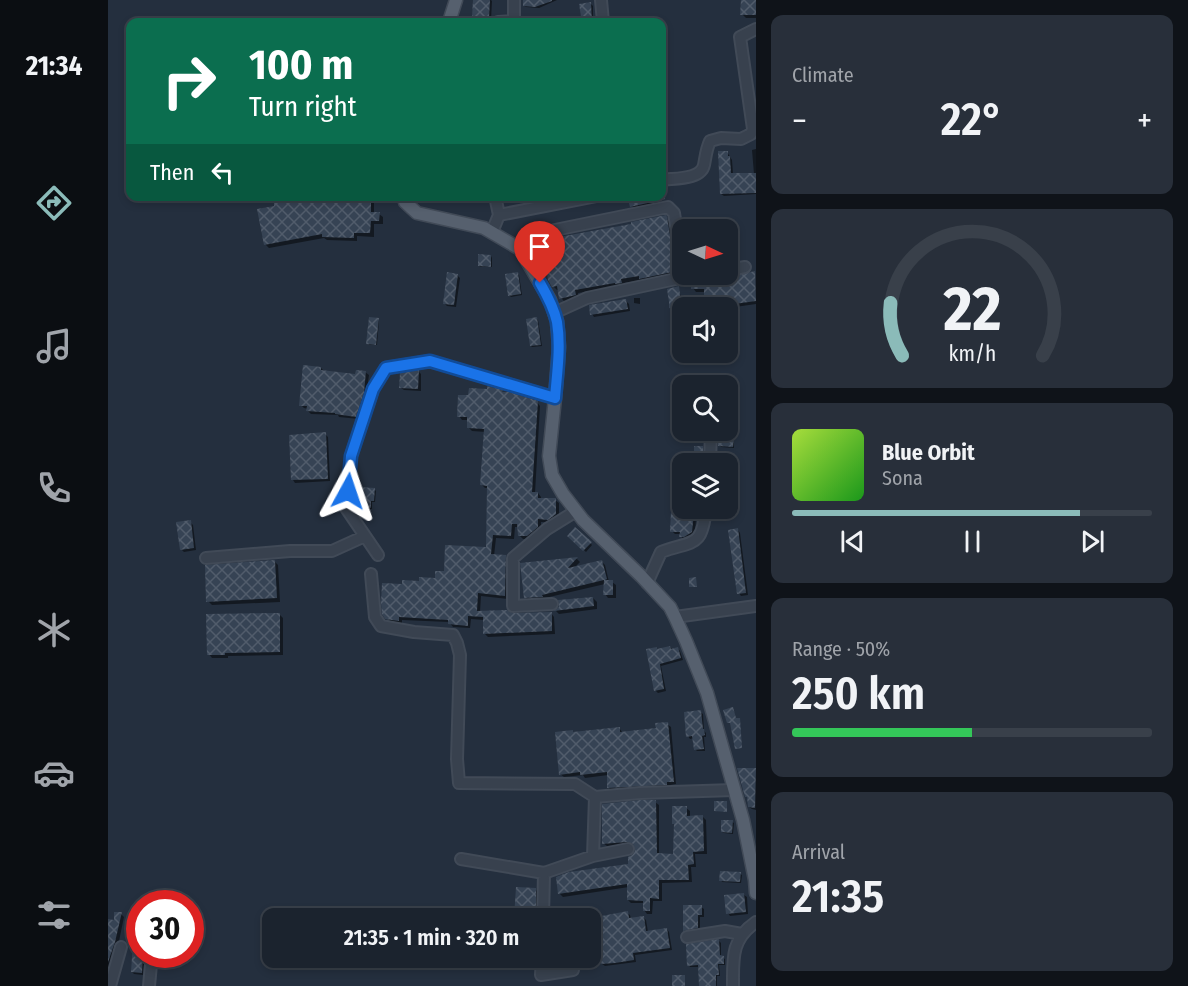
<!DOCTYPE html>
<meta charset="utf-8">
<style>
body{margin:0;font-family:"Fira Sans Condensed",sans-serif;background:#282f3a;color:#f1f3f6;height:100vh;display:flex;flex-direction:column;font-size:22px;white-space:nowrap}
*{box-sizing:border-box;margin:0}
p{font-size:20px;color:#a0a4aa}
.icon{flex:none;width:33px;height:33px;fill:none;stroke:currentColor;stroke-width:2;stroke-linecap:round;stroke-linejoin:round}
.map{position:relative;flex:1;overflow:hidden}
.panel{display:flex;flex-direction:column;gap:15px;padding:15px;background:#0f1319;width:432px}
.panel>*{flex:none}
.top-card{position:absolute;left:18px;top:18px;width:540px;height:183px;border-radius:12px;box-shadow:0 3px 9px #0003,0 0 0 2px #39404a;background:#0b6e4f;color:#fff;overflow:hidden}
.needle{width:39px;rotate:94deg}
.controls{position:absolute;left:564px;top:219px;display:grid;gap:12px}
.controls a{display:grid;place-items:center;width:66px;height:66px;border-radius:12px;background:#1b232e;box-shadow:0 3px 9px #0003,0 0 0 2px #39404a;font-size:30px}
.speed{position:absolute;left:18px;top:890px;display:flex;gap:12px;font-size:30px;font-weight:700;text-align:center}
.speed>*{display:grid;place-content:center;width:78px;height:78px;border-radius:50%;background:#1b232e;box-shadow:0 3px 9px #0003,0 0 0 2px #39404a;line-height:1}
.speed .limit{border:9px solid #d22;background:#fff;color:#111}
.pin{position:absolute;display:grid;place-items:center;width:51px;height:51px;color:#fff;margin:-62px -26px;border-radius:50% 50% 50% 0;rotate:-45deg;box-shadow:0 0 6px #0007}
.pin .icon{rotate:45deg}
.me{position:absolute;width:66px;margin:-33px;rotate:5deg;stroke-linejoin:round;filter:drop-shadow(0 0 4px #0008)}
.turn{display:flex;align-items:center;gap:21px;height:126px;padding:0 24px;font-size:27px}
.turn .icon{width:78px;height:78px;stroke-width:2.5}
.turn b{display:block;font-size:42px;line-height:51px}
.then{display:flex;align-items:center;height:57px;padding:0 24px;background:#0003;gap:12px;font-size:22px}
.big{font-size:45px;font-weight:600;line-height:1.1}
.panel .tile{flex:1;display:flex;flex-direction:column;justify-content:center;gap:9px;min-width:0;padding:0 21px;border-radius:12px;background:#282f3a}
.panel .dial{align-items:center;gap:0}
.dial svg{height:156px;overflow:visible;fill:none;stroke:#39404a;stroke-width:7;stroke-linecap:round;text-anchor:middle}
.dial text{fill:#f1f3f6;stroke:none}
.song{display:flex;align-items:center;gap:18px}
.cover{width:72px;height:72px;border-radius:9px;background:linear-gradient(135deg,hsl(80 70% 55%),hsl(120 70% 35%))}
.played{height:6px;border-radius:3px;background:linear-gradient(90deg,#8bbbb9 80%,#39404a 80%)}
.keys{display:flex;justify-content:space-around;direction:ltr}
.heat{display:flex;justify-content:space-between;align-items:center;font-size:33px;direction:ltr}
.charge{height:9px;border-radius:4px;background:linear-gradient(90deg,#34c759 50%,#39404a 0)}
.trip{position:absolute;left:154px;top:908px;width:339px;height:60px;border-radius:12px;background:#1b232e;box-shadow:0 3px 9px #0003,0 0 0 2px #39404a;font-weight:600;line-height:60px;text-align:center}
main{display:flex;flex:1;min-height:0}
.dock{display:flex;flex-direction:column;width:108px;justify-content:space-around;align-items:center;background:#0b0e12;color:#a0a4aa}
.dock .icon{width:42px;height:42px}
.dock .selected{color:#8bbbb9}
.dock b{font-size:27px;color:#f1f3f6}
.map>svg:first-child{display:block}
.shadow{fill:#0007}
.building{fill:url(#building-cross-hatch)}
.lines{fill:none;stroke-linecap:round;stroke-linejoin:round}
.minor-casing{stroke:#414a57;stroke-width:14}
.major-casing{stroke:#414a57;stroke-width:15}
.minor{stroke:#38414e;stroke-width:10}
.major{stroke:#56606e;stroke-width:12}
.route-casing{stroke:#114b97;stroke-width:15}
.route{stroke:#1a73e8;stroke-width:10}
</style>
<main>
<nav class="dock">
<b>21:34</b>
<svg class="icon selected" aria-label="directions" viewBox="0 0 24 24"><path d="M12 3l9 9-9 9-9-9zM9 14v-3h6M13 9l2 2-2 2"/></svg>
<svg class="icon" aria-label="music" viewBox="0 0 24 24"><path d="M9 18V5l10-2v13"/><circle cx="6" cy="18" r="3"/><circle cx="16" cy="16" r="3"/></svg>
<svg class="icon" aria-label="phone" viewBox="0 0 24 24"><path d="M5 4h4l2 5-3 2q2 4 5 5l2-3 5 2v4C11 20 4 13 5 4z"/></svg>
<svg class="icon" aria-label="climate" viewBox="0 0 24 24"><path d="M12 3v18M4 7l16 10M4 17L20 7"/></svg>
<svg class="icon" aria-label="car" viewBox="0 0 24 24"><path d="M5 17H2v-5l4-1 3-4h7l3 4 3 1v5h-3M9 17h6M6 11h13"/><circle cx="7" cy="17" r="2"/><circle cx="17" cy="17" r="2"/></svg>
<svg class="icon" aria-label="filters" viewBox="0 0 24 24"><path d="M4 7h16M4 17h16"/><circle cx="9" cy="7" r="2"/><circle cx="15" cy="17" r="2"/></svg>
</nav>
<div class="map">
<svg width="648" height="986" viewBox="0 0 648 986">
<defs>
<pattern id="building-cross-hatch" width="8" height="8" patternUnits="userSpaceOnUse" patternTransform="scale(1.5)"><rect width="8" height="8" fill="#364354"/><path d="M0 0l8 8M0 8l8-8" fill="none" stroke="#515c6b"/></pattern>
</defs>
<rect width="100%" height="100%" fill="#242f3e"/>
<path class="shadow" d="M367,0h16l1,1 -1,19h-4v2h-10l-1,-1z
M416,0h33l-18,8 -13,-1 -2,-1z
M634,0h14v18h-10l-4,-4z
M483,4l2,2v16h-35v-1l25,1z
M210,19h27l4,3h-30z
M299,20l15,2h1h-16z
M648,149v45l-32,2 -3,-2 6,-42 5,8 1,14h21l-2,-24z
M171,196h95v17l5,1 4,3v7h-9v13l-17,-1v5l-30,-1 -3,-2 -55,10 -3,-3 13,-38z
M550,196l1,6 -26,6 -1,-2z
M557,217l5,5 8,47 4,5 -38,8 -2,-2 -18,3 1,3h-6l-41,7 1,5 -14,4 -4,-4 -2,-8h-2l-4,-4 80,-60z
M589,226l3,4h-14v-2z
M383,256l1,2v9h-11l-2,-1z
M409,273l2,2 3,20 -11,2 -2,-2z
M647,273l1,31 -28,4h-21l-2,-2 1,-14h-10l-3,-4z
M349,275l3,3 -4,29 -9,-1 -2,-2z
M570,288l3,9 -1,12h-8l-2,-2z
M526,298h6v6l-6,-1z
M518,301l3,3 1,7 -36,6 -2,-3z
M429,319l1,1 4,26 -10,1 -1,-1z
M270,320l1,1 -2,24h-8l-1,-2z
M213,368l3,3 33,5 8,-4 4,3 -3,21 -7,23 -20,-2 -1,-2 -27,-1 -3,-3v-2l-4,-1 -3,-3z
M311,372l2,2v17l-17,-1 -3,-2z
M394,392l1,1 34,9 3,4 -5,87h3l3,4v3h14l4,3v15l-7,4h-11v8l-10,9h-8l-4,-4v-8h-4l-1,12 -18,-1 -2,18 11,1 4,3 -1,39 -27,-3 -1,16 33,3 38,-2 3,4 1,17 -67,3 -3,-3 -1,-14 -13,-1 -1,9 -17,-1 -4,-5 -47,-2v4l-11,-2 -4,-4 16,-32 33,-6 9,-7 42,-24 2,-61h-4l-4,-4 5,-52 -14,-1 -4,-4v-7h-6l-3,-4z
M217,434l3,3 2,44 -35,2 -2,-3z
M625,439l1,2v7l-13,-1 -1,-2z
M620,471l3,2v16h-3z
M267,490l1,1 -1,11h-3v7l-12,-1 -1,-2z
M585,515l3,2 -1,18 -8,4h-4l-2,-3v-2h-6l-3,-3z
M82,522l3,3 3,25 -12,2 -3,-3z
M468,529l16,16 -6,7 -17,-16z
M630,530l2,3 8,62 -7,1 -2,-3z
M469,559l3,3 -6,6 28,-6 3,3 4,17h3l4,3v13h-8l-3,-4v-10l-60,14v2l-16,1 -4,-4 -3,-33z
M166,561l4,4 2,37 -68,3 -4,-4z
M485,598l4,4v7l-38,5 -3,-3 4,-4z
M171,614l4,4v37l-55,1v2h-16l-3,-4z
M562,647l3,3 5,-1 2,2 3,9 -22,6 5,25 -8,2 -3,-3 3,-39z
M592,712l3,2 1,17 2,2v4h-2l1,14h-8l-2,-2 -1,-11 -4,1 -2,-3z
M559,724l4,3 5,57 -6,1v2l-58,4 -3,-3 -1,-13 -23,3 -2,-3 -19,2 -4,-3 59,-46 4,5 35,-3z
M647,770l1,1v39l-4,-1 -3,-2z
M547,802l4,3v50h15l1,-29 -2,-3 13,-15 4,3v6h13l3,3 1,34h-12l1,13h-5l1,15 -30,1v18h-9l-1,13h-5l-3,-4v-7h-13l-3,-3 1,-13 -66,10 -3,-3 -2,-16 71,-13 8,-14 -3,-7 -27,2 -4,-3z
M624,822l2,1 -1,11 -9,-1 -2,-1z
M632,874l2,1 -1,8 -19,-1 -1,-2z
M428,890l2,2v26h-22z
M636,895l3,2 1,17 -18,2 -2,-3z
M593,907l3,2v8h-4v13l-13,3 -3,-3z
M519,913l3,2 1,4 12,-2 3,3 2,12 19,-3 2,3 3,18 -37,5 1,7 -31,4 -3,-2v-4l-48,6 -3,-2 -1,-7h41v-38z
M13,914l3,3 -6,29 -10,30v-55l7,1z
M29,917h3v37h5l-2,21 -9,-1 -2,-2z
M611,941l2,2v14l4,2v6h-6l1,11h-3v10h-16l-1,-19h-10l-1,-2z"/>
<path class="building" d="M365,0h17l-1,18h-4l-1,4h-10v-5h-2z
M415,0h29v1l-17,6 -12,-1z
M633,0h15v15h-16z
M483,2l1,20h-10l-3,-18z
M610,151h10v5h2l1,17h25v20l-36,1z
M166,196h97v16h9l-1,9h-8l-1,12h-16v5l-32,-1v-3l-58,11 -7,-36 17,-3z
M532,196h25v3l-35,8 -2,-7z
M558,215l1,2 8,47 2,7 -38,8v-3l-18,3 1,4 -7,1v-1l-40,7 1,5 -17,4 -2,-13 -5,1 -4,-7 -6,-37 6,-4 83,-15v-2z
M370,254l13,1v12l-13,-1z
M647,271l1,30 -43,6 -9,-1v-17h-13v-6l12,-3h15v-4h5l6,1z
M339,272l11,2 -4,31 -11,-1z
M410,272l3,22 -13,2 -3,-22z
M571,286l1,8 -1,15 -10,-1v-6l-2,-13z
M518,299l2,10 -38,6 -1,-10z
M261,317l10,1 -3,27 -10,-1z
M429,317l4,28 -11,1 -4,-27z
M195,365l18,2v3l34,4 1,-4 10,1 -2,22 -8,24 -21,-3v-1l-29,-2 1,-5h-8z
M311,370l-1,19 -19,-1 1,-15z
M379,386l16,4 -1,2h7l29,9 -6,91h6v6h18v16l-8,6 -10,-1v8l-11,9h-9l-1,-12h-5l-1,12 -18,-1 -2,19 15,1 -1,41 -27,-3 -1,18 30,-1 6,3 39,-1v19l-69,3v-17l-15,-1v10l-20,-2v-4l-49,-3v4l-14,-2 -3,-5 -1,-11 1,-20 20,1v-4l17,1v-4l16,1v-7h9l1,-26 41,2 1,-61 -7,-1 4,-56 -17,-1v-11h-10l1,-22h10l1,-7 18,1z
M218,432l2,47 -37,1 -2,-45z
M610,436l16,2 -1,9 -15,-1z
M586,446h9v14h-9z
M251,487l16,1 -1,13h-3v7l-14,-1z
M563,512l23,1 -2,19 -8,5h-5l1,-5h-10z
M83,520l3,28 -14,2 -4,-28z
M467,527l17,15 -9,9 -16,-15z
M630,528l8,65 -9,1 -9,-64z
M470,557l-10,11 34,-8 5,19 -2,1h8v15h-10l1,-15 -62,15 1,2 -19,1 -4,-35z
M167,560l2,38 -71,4 -1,-37z
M588,577l1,10h-8v-9z
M485,597l1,9 -40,5 5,-4 -1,-7z
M172,613v39l-55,1v2h-18l-1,-41z
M562,646l1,3 7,-2 3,11 -21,6 4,25 -10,2 -8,-42 11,-2v2z
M625,707l3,11h4l2,30 -7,1 -5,-26h-3l-4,-13z
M593,710l2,19h1l1,6 -3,1 2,13 -10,1 -2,-14 -6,1 -2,-25z
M560,722l6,60h-7v3l-60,3v-16l-27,3v-3l-21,3 -4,-43 18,-2v2l47,-5v5l36,-4 -1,-5z
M629,768h19l-1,40 -7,-1 -1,-10h-2z
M532,800h16l1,53 16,1 1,-30h-2v-18h15v10l16,-1 1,36 -11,1 1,12 -6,1 1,15h-30v19l-9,-1v13h-7v-10l-16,-1v-16l-69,10 -2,-17 13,-5 59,-8v-7l4,-2 3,-4 -2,-7 -6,-2 -25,2v-40z
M606,801h13v11l-13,-1z
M613,820h12l-1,13 -11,-1z
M612,871l21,1 -1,10 -21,-1z
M408,887l20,1v30h-22z
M636,893l2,19 -20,2 -2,-19z
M575,905h19v10h-4v13l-15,3z
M520,911l1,7 15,-2 2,15 21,-3 3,20 -37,5 1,7 -19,3 -14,1 -1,-6 -9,1v-41z
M6,912h8l-7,30 -7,20v-43l6,1z
M26,928h6v26h3l-1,19 -11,-1z
M611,939l1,16 4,1v8h-6l1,11h-3v11h-17l-1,-21 -11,1 -1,-22z
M441,957h23v4l-22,3z
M564,975h13v11h-13z"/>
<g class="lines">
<g class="minor-casing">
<path id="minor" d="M493,0l2,22
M390,22l16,-1
M406,22v-22
M554,180c12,-2 39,0 42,-15 2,-10 2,-15 6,-24l11,-3 20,1 10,-5 2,-5 -13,-92 16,-8
M391,215l98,-19
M384,232l7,-17 -4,-19
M412,249l25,-17 123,-25 6,6 8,50
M620,270l17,-3
M446,313l33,-15 112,-24
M602,464l1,-34
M270,555l-32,-47 5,-52 22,-67 13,-21 44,-7 125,37
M98,558l84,-7h42l33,-15
M263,574l4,43 6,9 33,6 39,3 4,8 3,12 -3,104 2,24 116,1 20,13 45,-4 94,-3
M539,583l14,-31c32,-12 41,-3 45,-44
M444,604l-39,2v-48l34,-29 29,-18
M567,617l81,-11
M485,856l2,-59
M353,859l83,14 49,-17 35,-7
M435,918l1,-45
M579,937l38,-6 17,3
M434,957l-1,18 32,-5
M2,986l11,-39
M41,986l3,-32
M625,986c0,-28 -2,-47 23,-64"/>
</g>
<g class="major-casing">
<path id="major" d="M341,22l7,-22
M296,196l1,6 12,11 67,15 36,21 30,51 7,21 2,26 -4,51 -6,58 3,19 11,19 20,26 58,56 29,31 5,10 11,24 21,52 36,127 12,60 1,13"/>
</g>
<use href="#minor" class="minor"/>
<use href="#major" class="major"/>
</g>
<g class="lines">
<g class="route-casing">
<path id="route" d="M240,491l3,-35 22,-67 13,-21 44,-7 125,37c2,-25 6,-51 2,-76 -3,-14 -10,-27 -17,-39"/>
</g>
<use href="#route" class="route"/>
</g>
</svg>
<div class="controls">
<a><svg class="needle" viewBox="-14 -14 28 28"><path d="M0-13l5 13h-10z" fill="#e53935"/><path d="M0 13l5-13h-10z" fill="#a0a4aa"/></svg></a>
<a><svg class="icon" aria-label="sound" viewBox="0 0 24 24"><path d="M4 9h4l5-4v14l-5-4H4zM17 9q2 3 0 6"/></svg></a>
<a><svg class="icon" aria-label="search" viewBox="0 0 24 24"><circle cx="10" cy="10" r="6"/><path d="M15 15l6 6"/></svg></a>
<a><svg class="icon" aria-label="layers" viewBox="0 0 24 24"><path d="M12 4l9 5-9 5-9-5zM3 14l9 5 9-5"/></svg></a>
</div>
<div class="speed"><div class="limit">30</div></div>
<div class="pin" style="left:432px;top:283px;background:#d93025"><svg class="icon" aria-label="arrive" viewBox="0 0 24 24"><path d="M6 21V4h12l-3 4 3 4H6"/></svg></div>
<svg class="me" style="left:240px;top:491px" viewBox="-20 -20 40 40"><path d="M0-17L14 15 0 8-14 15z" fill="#1a73e8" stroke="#fff" stroke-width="4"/></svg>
<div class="trip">21:35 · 1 min · 320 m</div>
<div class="top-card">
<div class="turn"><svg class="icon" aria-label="right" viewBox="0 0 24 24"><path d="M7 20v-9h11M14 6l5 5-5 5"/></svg><div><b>100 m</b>Turn right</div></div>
<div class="then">Then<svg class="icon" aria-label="left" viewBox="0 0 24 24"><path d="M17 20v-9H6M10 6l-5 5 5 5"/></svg></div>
</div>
</div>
<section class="panel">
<div class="tile"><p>Climate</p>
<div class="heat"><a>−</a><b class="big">22°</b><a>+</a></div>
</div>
<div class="tile dial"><svg viewBox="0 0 100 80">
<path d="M14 69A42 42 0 1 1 86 69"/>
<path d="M14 69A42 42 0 0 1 8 42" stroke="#8bbbb9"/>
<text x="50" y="56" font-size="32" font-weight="700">22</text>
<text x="50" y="72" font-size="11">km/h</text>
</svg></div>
<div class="tile">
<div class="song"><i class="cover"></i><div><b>Blue Orbit</b><p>Sona</p></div></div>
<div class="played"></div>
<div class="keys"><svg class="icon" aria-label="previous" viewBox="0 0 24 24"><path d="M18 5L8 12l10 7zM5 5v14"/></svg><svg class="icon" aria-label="pause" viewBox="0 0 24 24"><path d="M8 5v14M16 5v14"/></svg><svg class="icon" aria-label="next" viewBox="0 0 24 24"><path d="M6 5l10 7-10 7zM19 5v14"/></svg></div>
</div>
<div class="tile"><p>Range · 50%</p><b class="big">250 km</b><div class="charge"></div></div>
<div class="tile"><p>Arrival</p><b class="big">21:35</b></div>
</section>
</main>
